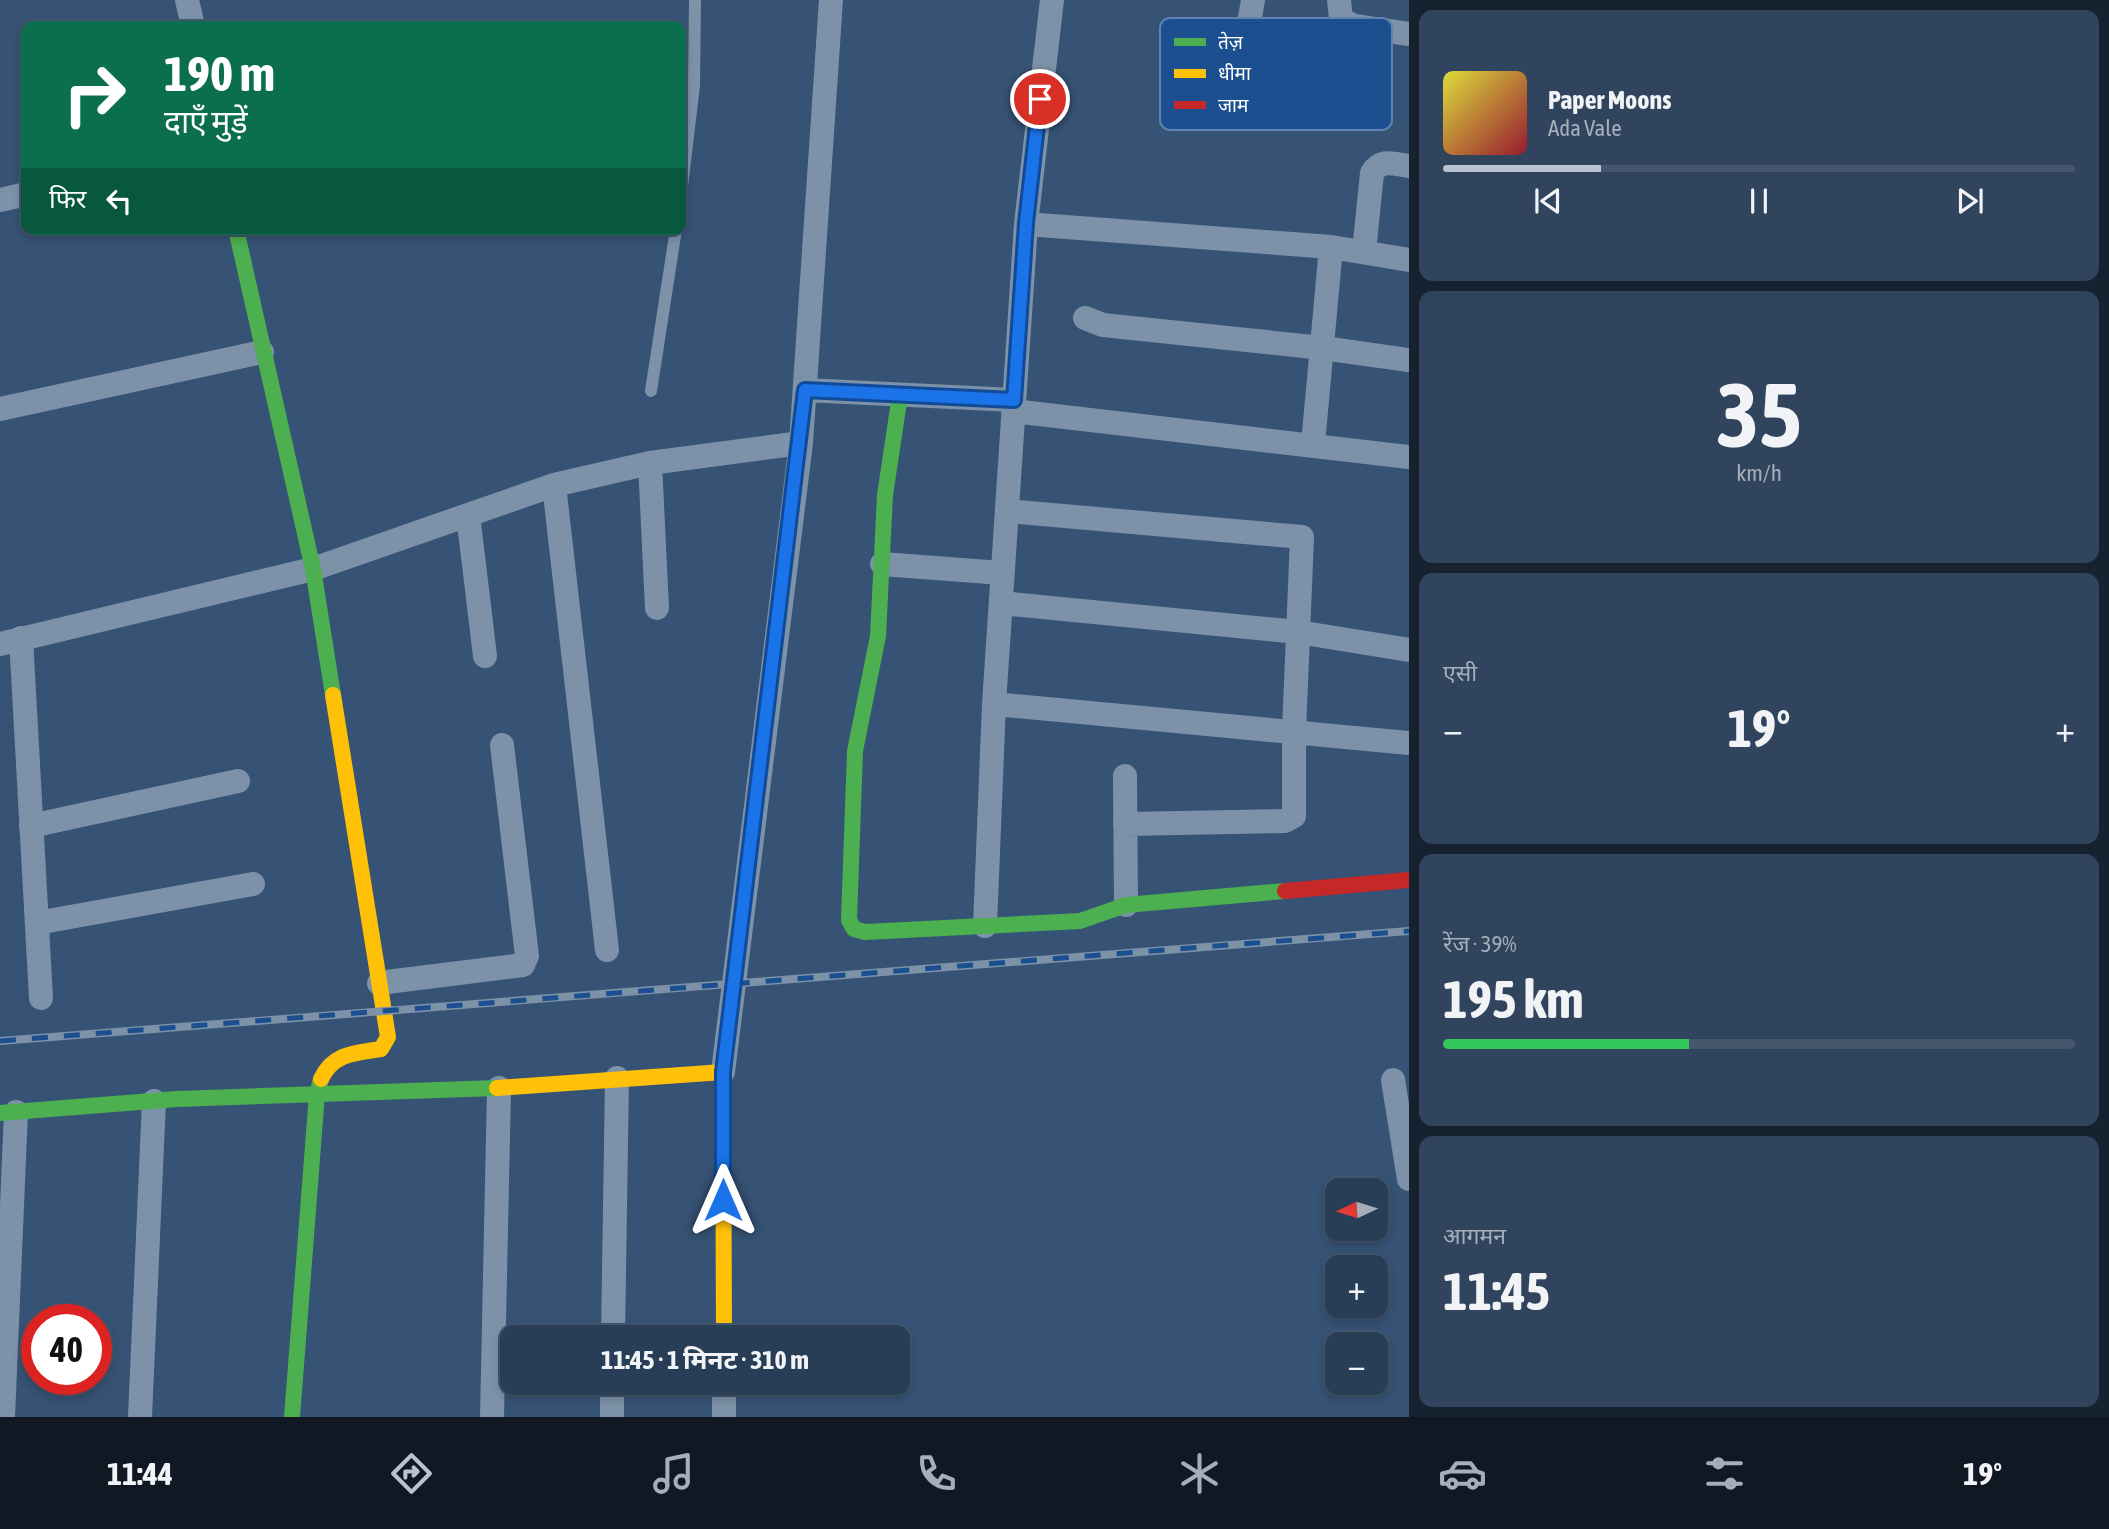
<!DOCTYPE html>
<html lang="hi">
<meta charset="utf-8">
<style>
body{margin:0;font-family:"Asap Condensed","Noto Sans Devanagari",sans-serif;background:#30455d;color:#f1f3f6;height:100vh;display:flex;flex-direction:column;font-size:26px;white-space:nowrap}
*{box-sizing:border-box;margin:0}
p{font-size:23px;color:#a5aeba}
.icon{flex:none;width:38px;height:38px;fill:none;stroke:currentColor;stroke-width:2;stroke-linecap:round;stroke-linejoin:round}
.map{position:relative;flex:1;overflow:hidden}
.panel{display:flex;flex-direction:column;gap:10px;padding:10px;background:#162230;width:700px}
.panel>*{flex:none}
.banner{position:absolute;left:21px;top:21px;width:665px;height:214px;border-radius:14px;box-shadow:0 4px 10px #0003,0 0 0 2px #44576d;background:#0b6e4f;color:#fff;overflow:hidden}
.needle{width:46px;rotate:266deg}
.fabs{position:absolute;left:1325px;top:1178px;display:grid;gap:14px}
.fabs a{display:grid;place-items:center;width:63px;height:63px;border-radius:14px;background:#283e57;box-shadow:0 4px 10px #0003,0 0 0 2px #44576d;font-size:35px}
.speed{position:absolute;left:21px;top:1304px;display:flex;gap:14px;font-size:35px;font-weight:700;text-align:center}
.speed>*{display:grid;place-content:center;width:91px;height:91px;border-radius:50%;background:#283e57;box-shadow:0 4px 10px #0003,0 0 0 2px #44576d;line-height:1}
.speed .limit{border:10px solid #d22;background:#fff;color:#111}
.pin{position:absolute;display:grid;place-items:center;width:60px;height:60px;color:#fff;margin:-30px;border:4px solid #fff;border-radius:50%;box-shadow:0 2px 7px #0007}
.me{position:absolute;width:77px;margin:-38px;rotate:0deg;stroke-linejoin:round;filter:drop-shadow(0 0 5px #0008)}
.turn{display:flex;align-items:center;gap:24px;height:147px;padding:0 28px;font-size:32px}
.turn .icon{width:91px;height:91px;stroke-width:2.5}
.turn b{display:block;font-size:49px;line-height:60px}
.then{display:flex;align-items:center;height:66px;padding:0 28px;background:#0003;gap:14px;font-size:26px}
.big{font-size:52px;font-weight:700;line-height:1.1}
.panel .card{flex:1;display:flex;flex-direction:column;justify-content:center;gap:10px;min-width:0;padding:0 24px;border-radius:14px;background:#30455d}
.panel .dial{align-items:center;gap:0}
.dial b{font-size:91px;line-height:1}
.song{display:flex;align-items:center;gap:21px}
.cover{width:84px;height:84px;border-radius:10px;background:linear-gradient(135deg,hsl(60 70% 55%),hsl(350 70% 35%))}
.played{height:7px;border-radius:4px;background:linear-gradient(90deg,#b9c2ce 25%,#44576d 25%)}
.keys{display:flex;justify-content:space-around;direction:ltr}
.heat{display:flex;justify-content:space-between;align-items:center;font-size:38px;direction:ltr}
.charge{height:10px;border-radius:5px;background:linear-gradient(90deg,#34c759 39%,#44576d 0)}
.trip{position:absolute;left:500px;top:1325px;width:410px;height:70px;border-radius:14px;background:#283e57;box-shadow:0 4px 10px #0003,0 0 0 2px #44576d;font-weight:700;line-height:70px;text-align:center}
.menu{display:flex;height:112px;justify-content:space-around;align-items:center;background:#101923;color:#a5aeba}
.menu .icon{width:49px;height:49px}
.menu .active{color:#b9c2ce}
.menu b{font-size:32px;color:#f1f3f6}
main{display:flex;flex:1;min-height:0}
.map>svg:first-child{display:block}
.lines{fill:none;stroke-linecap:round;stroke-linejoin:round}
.lane{stroke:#7d92a8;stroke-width:12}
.street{stroke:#7d92a8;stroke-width:24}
.fast{stroke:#4caf50;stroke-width:16}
.slow{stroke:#ffc107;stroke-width:16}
.jam{stroke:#c62828;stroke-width:16}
.rail-casing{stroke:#7e92a7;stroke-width:8}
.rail{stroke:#1b4f8f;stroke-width:5;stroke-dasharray:16;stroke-linecap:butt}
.route-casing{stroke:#114b97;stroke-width:18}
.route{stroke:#1a73e8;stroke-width:12}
.key{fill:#1b4f8f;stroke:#5f84b1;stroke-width:2}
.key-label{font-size:19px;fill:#fff}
</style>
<main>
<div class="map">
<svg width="1409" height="1417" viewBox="0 0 1409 1417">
<rect width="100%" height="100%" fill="#365274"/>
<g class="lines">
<path class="lane" d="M681,195l13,-110 1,-85
M651,391l25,-162"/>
<path class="street" d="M187,0l6,26
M1339,0l2,19 13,7 55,8
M1247,35l6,-35
M0,200l26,-6
M1026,224l305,23 78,13
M1364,252l8,-79c9,-15 22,-9 37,-7
M1085,318l18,7 220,23 86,12
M805,390l209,10
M0,409l262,-57
M1013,411l396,46
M1313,444l18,-197
M650,463l7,145
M554,485l53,465
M1007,511l295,26 -8,195v84l-9,5 -160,3
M468,515l17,141
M882,564l120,9
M1001,603l297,29 111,18
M21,638l20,360
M0,644l313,-75 241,-84 96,-22 151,-20
M994,704l415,39
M1125,776l1,129
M31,826l207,-45
M37,923l216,-39
M985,926l9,-222 32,-480 26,-224
M379,983l144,-18 4,-9 -25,-211
M723,1072l78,-629 30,-443
M1393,1080l16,99
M613,1337l4,-259
M724,1382v35
M3,1417l13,-305
M140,1417l14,-316
M492,1417l7,-329
M612,1417v-35"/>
<path class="fast" d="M236,229l77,340 20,126
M900,395l-15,100 -7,141 -23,115 -6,169 5,9 11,3 215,-11 46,-16 159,-14
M0,1113l177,-14 320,-11
M292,1417l25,-323 4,-15"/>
<path class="slow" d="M321,1079c12,-26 34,-26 60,-30l7,-12 -55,-342
M497,1088l226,-16 1,265"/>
<path class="jam" d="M1285,891l124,-11"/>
<g class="rail-casing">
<path id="rail" d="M0,1041l1409,-110"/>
</g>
<use href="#rail" class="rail"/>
</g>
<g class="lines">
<g class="route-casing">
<path id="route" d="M723,1200v-128l82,-682 209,10 12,-177 14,-124"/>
</g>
<use href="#route" class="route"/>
</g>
<rect x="1160" y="18" width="232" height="112" rx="10" class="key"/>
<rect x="1174" y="38" width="32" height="8" fill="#4caf50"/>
<rect x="1174" y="69" width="32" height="9" fill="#ffc107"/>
<rect x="1174" y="101" width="32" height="8" fill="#c62828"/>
<g class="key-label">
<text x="1218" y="49">तेज़</text>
<text x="1218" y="80">धीमा</text>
<text x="1218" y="112">जाम</text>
</g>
</svg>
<div class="fabs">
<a><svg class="needle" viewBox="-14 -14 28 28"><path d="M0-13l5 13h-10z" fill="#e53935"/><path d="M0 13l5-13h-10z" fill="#a5aeba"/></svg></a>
<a>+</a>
<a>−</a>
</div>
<div class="speed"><div class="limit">40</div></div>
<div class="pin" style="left:1040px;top:99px;background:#d93025"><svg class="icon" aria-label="arrive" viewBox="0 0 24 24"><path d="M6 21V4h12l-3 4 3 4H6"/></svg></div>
<svg class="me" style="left:723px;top:1200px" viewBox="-20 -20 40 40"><path d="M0-17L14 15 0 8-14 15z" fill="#1a73e8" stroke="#fff" stroke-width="4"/></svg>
<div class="trip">11:45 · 1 मिनट · 310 m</div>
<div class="banner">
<div class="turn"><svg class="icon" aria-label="right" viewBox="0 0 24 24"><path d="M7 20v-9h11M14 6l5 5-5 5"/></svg><div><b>190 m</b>दाएँ मुड़ें</div></div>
<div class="then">फिर<svg class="icon" aria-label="left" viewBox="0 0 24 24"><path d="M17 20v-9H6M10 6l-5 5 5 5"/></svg></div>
</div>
</div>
<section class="panel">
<div class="card">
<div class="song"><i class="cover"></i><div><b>Paper Moons</b><p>Ada Vale</p></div></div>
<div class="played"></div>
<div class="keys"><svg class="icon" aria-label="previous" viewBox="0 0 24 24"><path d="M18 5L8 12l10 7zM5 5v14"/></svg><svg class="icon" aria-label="pause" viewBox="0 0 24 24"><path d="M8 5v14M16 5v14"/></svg><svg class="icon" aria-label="next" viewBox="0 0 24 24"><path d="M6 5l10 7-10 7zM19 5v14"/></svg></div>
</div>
<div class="card dial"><b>35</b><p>km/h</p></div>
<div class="card"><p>एसी</p>
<div class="heat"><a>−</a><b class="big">19°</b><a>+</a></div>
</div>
<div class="card"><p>रेंज · 39%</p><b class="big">195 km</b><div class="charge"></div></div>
<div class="card"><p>आगमन</p><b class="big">11:45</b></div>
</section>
</main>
<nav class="menu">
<b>11:44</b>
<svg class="icon active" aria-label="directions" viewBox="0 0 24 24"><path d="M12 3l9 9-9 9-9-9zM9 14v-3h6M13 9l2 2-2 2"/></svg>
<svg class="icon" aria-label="music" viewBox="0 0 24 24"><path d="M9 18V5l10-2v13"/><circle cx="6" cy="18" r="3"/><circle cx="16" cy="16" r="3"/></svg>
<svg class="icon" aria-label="phone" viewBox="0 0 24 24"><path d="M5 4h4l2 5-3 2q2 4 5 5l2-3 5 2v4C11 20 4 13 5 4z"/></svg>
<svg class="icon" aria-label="climate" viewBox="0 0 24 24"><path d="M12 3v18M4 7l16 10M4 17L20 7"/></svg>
<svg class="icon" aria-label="car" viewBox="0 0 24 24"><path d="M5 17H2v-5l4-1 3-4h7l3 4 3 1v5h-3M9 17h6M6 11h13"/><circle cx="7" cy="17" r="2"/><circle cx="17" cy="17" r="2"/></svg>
<svg class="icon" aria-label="filters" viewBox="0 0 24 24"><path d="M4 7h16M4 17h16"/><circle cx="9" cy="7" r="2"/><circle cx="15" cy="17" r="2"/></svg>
<b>19°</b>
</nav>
